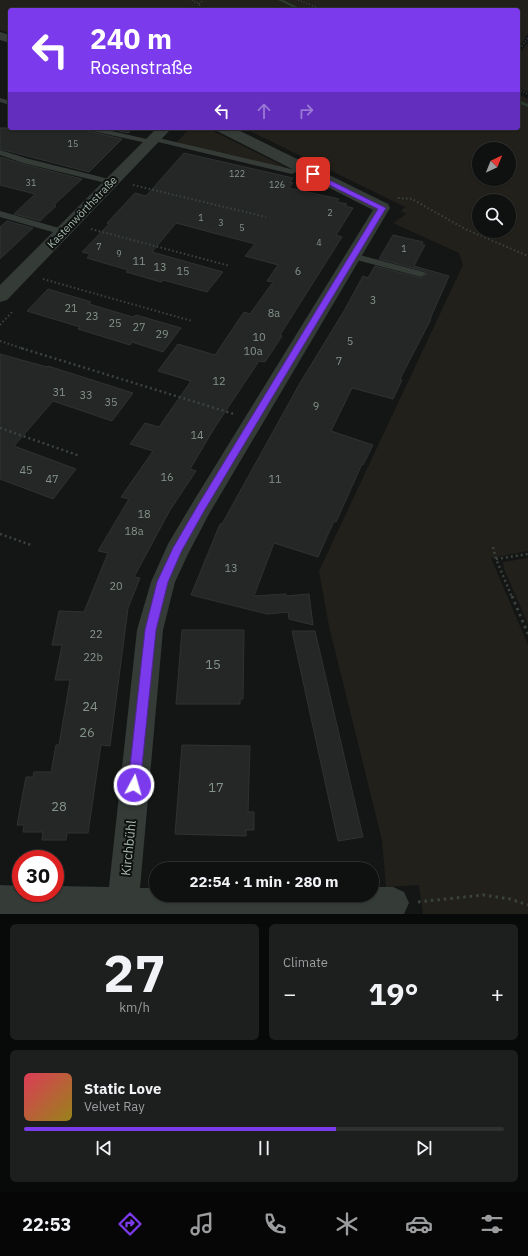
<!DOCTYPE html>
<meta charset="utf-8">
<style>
body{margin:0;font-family:"IBM Plex Sans",sans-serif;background:#1d1e1e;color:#f1f3f6;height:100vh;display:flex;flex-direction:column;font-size:15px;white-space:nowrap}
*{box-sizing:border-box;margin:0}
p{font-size:13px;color:#9b9d9f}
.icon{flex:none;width:22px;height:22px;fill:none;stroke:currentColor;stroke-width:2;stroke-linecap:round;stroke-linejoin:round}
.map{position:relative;height:914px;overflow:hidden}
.panel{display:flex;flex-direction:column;gap:10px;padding:10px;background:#080909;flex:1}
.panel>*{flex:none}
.guide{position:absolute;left:8px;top:8px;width:512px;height:122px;border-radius:4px;box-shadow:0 1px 3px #0004,0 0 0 1px #2f3030;background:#7c3aed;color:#fff;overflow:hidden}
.needle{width:26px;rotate:43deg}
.buttons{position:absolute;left:472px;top:142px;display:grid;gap:8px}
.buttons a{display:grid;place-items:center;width:44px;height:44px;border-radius:50%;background:#0f1010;box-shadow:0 1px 3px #0004,0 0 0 1px #2f3030;font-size:20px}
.speed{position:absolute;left:12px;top:850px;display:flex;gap:8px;font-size:20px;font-weight:700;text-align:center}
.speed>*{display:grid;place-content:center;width:52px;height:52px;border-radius:50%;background:#0f1010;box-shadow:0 1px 3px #0004,0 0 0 1px #2f3030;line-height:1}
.speed .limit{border:6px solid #d22;background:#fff;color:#111}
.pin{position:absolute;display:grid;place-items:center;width:34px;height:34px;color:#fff;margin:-17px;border-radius:8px;box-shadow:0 2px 6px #0006}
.me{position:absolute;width:44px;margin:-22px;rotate:6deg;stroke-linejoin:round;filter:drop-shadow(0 0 3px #0008)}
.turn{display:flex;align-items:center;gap:14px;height:84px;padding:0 16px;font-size:18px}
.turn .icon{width:52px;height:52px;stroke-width:2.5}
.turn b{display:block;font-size:28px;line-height:34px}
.lanes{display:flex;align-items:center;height:38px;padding:0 16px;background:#0003;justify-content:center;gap:20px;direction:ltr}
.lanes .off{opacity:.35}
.big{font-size:30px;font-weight:800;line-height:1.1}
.panel .card{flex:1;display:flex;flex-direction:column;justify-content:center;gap:6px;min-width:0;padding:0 14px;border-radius:6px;background:#1d1e1e}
.panel .dial{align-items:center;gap:0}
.dial b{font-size:52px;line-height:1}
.song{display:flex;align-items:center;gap:12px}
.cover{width:48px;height:48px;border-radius:6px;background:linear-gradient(135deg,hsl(350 70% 55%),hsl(50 70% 35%))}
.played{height:4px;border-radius:2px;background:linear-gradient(90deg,#7c3aed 65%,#2f3030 65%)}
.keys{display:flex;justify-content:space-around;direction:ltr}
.heat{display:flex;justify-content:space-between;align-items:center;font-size:22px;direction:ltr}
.panel .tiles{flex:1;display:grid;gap:10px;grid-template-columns:1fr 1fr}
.card:last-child{grid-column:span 2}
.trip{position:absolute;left:149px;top:862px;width:230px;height:40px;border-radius:20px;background:#0f1010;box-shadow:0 1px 3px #0004,0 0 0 1px #2f3030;font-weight:800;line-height:40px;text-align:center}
.tabs{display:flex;height:64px;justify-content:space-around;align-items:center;background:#060606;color:#9b9d9f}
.tabs .icon{width:28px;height:28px}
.tabs .active{color:#7c3aed}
.tabs b{font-size:18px;color:#f1f3f6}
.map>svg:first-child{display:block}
.green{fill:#22201a;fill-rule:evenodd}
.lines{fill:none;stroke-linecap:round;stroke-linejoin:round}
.stream{fill:#293b2c;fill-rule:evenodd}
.building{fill:#242726;stroke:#2e3231}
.path-far3{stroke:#3b433e;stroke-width:1.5;stroke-dasharray:1 2;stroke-linecap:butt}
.path-far2{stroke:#3b433e;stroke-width:2;stroke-dasharray:1.5 2.5;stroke-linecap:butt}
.path-far1{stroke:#3b433e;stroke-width:2.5;stroke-dasharray:2 3;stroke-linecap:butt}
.path{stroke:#3b433e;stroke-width:3;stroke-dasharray:2.5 4;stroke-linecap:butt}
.lane{fill:#353c38;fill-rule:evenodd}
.street{fill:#353c38;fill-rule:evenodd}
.route{fill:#7c3aed;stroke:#51269a}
.labels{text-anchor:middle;stroke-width:4;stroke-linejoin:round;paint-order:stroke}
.far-number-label{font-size:9px;fill:#85948a}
.far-street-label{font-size:11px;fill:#a5b8ac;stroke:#0f1111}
.number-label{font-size:11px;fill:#85948a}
.near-number-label{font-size:13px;fill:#85948a}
.street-label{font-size:13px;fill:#a5b8ac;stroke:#0f1111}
</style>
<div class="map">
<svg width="528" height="914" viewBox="0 0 528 914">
<rect width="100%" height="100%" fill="#141616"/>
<path class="green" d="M0,0h528v34l-10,14v-38h-508v23l-10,-3z
M528,43v49l-10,-5v-32z
M518,94l10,5v452l-37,7 37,87v269h-105l-4,-29 -33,2 -4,-47 -53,-214 -10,-55 144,-306 -4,-12 -66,-30 13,-9 -5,-3 4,-4 -161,-79h274zM479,149h30v30h-30zM479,201h30v30h-30z
M190,128h17l78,39 -3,1 -106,-25z
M528,558v66l-24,-55 -1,-7z"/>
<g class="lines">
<path class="stream" d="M278,0h5l21,10h-5z
M518,100l10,4v3l-10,-4z"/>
</g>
<path class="building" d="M0,128h83l5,3 34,8 -33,33 -89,-23z
M105,128h29l-6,5z
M184,153l109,25 -3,4 3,1 -4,5 50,11 -2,3 10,2 -2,2 8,2 -17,27 6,2 -62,98 2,1 -17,26 -6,-1 -44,66 -25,42 6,2 -26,39 -36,67 6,1 -12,30 -18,138 -9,-1 -13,88h-21l-1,7h-24l1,-8h-20l1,-7h-7l9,-48h7l1,-5h17l5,-27h3l11,-65h-15l7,-35h-10l7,-34 25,1 24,-59 -10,-2 31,-52 -8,-2 32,-46 -23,-7 15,-21 14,4 32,-46 -33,-10 20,-27 37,11 29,-43 6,2 23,-32 -6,-1 11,-16 -33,-9 10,-12 -79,-21 -24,29 71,20 -16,20 -44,-12 -2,2 -35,-10 2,-2 -41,-12 3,-4 -8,-2 27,-28 -2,-1 28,-30 11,3z
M0,157l23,7 59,15 -28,26 2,1 -16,15 -26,-7 21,-20 -35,-9z
M7,221l26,7 -33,31v-32z
M393,235l30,7 -1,3h3l-11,21 35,10 -19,43h1l-31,60 2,1 -9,19 -41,-11 -21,43 42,14 -10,20 -1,-1 -26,58 -2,-1 -16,36 -44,-14 -20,53 32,-2v2l23,-2 4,31 -24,-6 -1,-7 -21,2 -76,-19 29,-71h2l78,-141 44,-72 19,-35 5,2 7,-12 46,12 6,-4 -3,-3 -45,-12z
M48,289l43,13 -2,2 44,13 3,-2 45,13 -18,24 -31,-10 -2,3 -52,-16 2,-2 -53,-16z
M0,354l47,13 1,-1 85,27 -21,28 -59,-20 -39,45 62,23 -23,30 -53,-20z
M182,630h62l-1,69h-3v5h-64z
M292,631h23l48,206 -25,4z
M182,745l68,1 -2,66h6v18h-8v6l-71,-2z"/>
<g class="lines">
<path class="path-far3" d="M192,0l7,4 2,6
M298,0l26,10
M199,4l4,-4
M518,51l10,-13
M518,89l10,5"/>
<path class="path-far2" d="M133,185l133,32
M398,198l14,1 55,31 61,26
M91,229l139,37
M43,279l149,42
M0,325l13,-14
M0,341l24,8"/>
<path class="path-far1" d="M21,348l213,66
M0,428l80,28
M0,534l31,11
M493,547l3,12 16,38
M496,559l32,-5"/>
<path class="path" d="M512,596l16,38
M418,902l65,-7 27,4 18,6"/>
<path class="lane" d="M0,98l10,3v4l-10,-3z
M84,128h14l53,12v-3h3l137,32 9,-3 4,2 -12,6 -138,-33v3h-3l-63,-14z
M0,150l29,9 84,21 1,2 -4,2 -87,-21 -23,-8z
M0,211l66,19 1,2 -4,3 -63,-18z
M352,253l72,19 2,2 -5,3 -72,-19 -1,-2z"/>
<path class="street" d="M0,32l10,3v8l-10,-3z
M157,128h15l-165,172 -7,2v-17z
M215,128h19l154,76 2,4 -181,306 -21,40 -13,28 -12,48 -23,258h16v7h216v-8h21l11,5 5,11 -5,11h-404v-29l21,1v7h34v-7l54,1 28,-257 14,-48 17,-38 25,-42 180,-292 -156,-79z"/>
</g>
<path class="route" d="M311,173h4l71,35 -182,303 -23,41 -13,30 -12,48 -16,155 -1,4 -5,2 -4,-2 -2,-4 17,-155 12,-48 16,-34 25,-43 180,-296 -67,-33z"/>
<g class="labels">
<g class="far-number-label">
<text x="73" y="147">15</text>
<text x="237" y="177">122</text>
<text x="31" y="186">31</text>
<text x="277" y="188">126</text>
<text x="330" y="216">2</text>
<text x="201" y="221">1</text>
<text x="221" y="226">3</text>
<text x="242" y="231">5</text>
<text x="319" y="246">4</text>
<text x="99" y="250">7</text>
<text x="404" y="252">1</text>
<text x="119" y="257">9</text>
</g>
<g class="far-street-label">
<text transform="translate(82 212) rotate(-46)" y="4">Kastenwörthstraße</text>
</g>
<g class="number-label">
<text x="139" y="265">11</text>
<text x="160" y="271">13</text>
<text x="183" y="275">15</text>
<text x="298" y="275">6</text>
<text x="373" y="304">3</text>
<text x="71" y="312">21</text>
<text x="274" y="317">8a</text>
<text x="92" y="320">23</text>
<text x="115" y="327">25</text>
<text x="139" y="331">27</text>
<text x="162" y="338">29</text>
<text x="259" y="341">10</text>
<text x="350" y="345">5</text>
<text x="253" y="355">10a</text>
<text x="339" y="365">7</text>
<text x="219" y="385">12</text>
<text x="59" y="396">31</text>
<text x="86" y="399">33</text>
<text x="111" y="406">35</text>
<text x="316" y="410">9</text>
<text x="197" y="439">14</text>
<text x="26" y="474">45</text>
<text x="167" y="481">16</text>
<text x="52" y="483">47</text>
<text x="275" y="483">11</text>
<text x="144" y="518">18</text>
<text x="134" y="535">18a</text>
<text x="231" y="572">13</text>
<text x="116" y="590">20</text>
<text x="96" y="638">22</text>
<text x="93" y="661">22b</text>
</g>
<g class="near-number-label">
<text x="213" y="669">15</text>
<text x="90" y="711">24</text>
<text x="87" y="737">26</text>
<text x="216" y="792">17</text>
<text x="59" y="811">28</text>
</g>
<g class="street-label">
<text transform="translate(128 848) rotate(-84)" y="5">Kirchbühl</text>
</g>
</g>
</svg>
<div class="buttons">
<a><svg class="needle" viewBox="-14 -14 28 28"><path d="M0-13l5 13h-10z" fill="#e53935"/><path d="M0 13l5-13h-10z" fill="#9b9d9f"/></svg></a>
<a><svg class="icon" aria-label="search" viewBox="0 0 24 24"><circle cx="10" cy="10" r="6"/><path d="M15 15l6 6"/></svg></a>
</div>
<div class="speed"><div class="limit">30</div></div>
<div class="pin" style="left:313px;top:174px;background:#d93025"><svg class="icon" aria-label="arrive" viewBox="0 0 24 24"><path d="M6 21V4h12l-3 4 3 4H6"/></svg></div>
<svg class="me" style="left:134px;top:785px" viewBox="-20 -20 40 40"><circle r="17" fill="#7c3aed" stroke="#fff" stroke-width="3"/><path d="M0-11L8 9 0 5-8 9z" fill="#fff"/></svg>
<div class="trip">22:54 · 1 min · 280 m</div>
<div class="guide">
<div class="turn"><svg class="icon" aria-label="left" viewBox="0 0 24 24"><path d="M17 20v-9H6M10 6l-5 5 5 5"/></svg><div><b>240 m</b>Rosenstraße</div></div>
<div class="lanes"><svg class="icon" aria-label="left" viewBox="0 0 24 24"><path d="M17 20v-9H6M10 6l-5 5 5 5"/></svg><svg class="icon off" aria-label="ahead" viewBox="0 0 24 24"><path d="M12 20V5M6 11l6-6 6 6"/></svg><svg class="icon off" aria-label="right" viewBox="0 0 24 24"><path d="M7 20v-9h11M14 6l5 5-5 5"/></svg></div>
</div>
</div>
<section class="panel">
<div class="tiles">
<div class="card dial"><b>27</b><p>km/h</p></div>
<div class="card"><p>Climate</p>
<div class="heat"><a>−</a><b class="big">19°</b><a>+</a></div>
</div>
<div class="card">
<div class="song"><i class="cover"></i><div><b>Static Love</b><p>Velvet Ray</p></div></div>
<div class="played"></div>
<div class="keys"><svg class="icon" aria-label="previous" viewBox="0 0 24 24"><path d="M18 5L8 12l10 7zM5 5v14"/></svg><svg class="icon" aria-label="pause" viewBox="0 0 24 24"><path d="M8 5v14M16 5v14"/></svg><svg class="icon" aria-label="next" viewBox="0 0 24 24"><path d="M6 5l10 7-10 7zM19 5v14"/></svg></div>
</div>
</div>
</section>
<nav class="tabs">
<b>22:53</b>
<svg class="icon active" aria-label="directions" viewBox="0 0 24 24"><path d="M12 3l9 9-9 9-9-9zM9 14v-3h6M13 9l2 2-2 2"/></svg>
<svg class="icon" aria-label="music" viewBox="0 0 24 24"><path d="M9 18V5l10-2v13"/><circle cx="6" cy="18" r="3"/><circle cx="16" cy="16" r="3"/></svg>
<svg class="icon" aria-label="phone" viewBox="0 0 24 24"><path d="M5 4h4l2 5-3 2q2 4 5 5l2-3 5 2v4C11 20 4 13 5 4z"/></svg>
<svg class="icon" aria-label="climate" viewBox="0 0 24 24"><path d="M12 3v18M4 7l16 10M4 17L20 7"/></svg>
<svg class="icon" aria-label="car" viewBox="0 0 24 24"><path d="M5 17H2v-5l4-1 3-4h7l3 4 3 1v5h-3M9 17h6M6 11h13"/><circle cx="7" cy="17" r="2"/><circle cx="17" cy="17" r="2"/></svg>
<svg class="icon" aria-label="filters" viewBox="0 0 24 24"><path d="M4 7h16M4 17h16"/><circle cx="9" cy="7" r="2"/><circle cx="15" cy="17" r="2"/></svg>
</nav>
